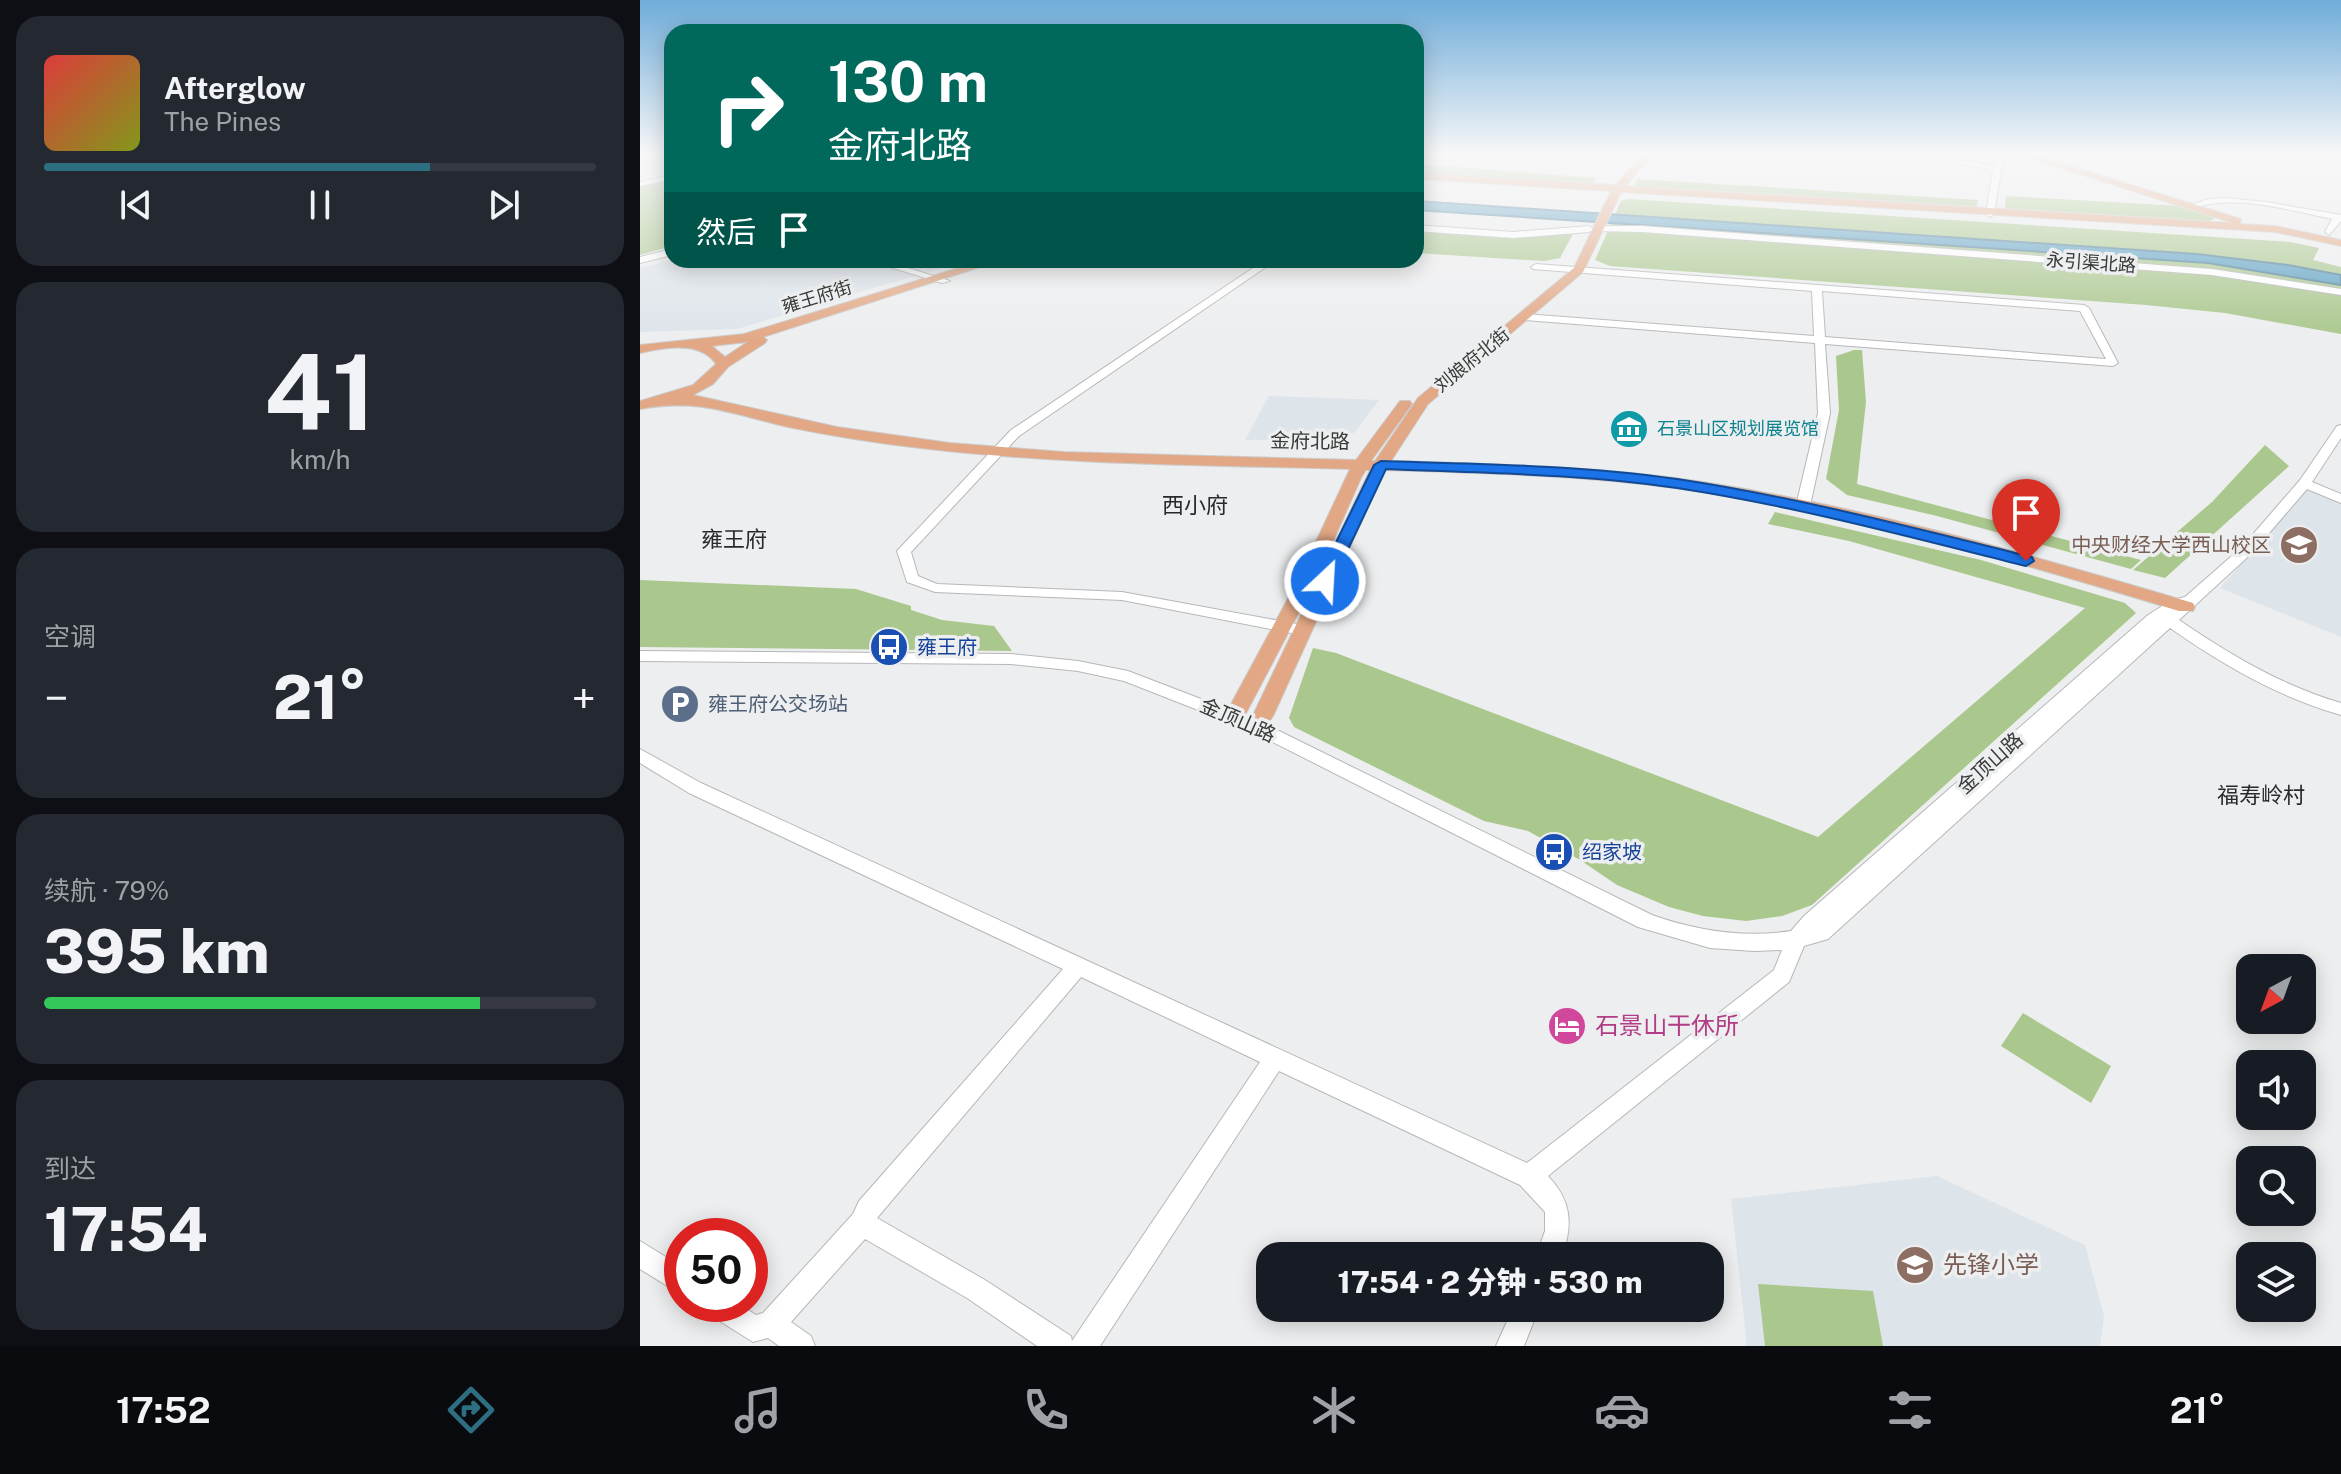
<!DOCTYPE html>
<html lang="zh">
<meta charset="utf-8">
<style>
body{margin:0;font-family:"Public Sans","Noto Sans SC",sans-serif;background:#242831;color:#f1f3f6;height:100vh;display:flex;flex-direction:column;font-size:30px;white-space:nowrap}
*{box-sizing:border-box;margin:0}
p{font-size:26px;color:#9ea1a6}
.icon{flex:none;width:44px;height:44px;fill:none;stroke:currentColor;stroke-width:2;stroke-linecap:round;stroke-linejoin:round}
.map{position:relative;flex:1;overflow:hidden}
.details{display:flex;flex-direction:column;gap:16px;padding:16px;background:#0d0f14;width:640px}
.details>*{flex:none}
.banner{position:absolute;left:24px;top:24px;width:760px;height:244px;border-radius:24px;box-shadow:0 4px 20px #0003;background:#00695c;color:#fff;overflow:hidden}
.needle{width:52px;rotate:221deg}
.fabs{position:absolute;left:1596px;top:954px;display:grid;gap:16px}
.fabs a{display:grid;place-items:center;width:80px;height:80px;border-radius:16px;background:#171b24;box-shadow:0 4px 20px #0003;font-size:40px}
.speed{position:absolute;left:24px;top:1218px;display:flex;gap:16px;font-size:40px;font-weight:700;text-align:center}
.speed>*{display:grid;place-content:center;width:104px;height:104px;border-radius:50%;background:#171b24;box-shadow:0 4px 20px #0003;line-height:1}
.speed .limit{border:12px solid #d22;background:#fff;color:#111}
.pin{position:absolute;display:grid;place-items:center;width:68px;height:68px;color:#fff;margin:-82px -34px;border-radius:50% 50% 50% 0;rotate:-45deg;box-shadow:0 0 8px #0007}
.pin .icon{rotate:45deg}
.me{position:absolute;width:88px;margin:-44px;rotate:25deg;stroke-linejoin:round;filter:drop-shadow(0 0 6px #0008)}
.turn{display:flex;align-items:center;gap:28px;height:168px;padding:0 32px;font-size:36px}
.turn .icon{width:104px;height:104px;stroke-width:2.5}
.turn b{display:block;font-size:56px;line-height:68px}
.then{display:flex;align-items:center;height:76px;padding:0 32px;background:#0003;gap:16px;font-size:30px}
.big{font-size:60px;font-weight:800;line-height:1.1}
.details .tile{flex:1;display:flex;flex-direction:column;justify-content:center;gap:12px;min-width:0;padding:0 28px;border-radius:24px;background:#242831}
.details .dial{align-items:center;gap:0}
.dial b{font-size:104px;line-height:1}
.song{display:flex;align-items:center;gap:24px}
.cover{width:96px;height:96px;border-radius:12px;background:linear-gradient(135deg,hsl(0 70% 55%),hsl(70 70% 35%))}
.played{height:8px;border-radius:4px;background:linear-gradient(90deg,#2d6e81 70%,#363941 70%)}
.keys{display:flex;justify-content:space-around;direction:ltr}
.heat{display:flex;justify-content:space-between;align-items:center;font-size:44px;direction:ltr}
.charge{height:12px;border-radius:6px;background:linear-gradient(90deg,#34c759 79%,#363941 0)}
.trip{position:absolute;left:616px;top:1242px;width:468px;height:80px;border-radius:24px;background:#171b24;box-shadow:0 4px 20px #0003;font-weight:800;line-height:80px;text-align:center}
.menu{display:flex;height:128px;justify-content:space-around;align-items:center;background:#090b0e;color:#9ea1a6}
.menu .icon{width:56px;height:56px}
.menu .selected{color:#2d6e81}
.menu b{font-size:36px;color:#f1f3f6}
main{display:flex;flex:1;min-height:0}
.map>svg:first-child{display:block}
.built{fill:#dde4ea}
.green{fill:#aac78d}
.water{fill:#5aa0c2;stroke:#508199;stroke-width:2}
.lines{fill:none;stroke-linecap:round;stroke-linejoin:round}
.minor-casing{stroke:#b6b7b8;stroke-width:2}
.major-casing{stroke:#cbcccc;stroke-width:2}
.minor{fill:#fff;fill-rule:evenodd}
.major{fill:#e2a885;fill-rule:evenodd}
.route{fill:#1a73e8;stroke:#114b97;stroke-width:2}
.labels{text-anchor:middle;stroke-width:7;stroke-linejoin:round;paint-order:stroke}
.far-street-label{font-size:18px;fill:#383939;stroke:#edeeef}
.far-culture-label{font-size:18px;fill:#0d838f;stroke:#edeeef;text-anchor:start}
.street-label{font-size:20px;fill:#383939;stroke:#edeeef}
.education-label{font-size:20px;fill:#785e54;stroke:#edeeef;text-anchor:end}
.transit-label{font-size:20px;fill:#164399;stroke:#edeeef;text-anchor:start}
.service-label{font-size:20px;fill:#4e5e75;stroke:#edeeef;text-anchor:start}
.neighbourhood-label{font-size:22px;fill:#28292a;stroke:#edeeef}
.near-hotel-label{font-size:24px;fill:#b23c85;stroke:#edeeef;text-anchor:start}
.near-education-label{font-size:24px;fill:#785e54;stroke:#edeeef;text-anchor:start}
</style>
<main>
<section class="details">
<div class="tile">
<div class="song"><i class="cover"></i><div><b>Afterglow</b><p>The Pines</p></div></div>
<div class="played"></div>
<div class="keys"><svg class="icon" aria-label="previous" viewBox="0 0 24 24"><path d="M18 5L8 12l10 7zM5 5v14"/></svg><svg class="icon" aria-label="pause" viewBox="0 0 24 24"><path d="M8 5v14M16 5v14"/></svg><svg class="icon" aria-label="next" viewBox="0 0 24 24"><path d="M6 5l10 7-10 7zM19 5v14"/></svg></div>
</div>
<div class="tile dial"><b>41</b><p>km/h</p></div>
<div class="tile"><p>空调</p>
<div class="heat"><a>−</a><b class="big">21°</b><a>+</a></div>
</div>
<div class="tile"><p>续航 · 79%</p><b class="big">395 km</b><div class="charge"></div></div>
<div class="tile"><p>到达</p><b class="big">17:54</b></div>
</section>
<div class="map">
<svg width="1701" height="1346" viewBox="0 0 1701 1346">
<rect width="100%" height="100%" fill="#edeeef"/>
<path class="built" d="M32,260h296l-231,69 -97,3v-64z
M629,396l110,4 -24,32 -14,7 -96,1z
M1668,488l33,15v134l-121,-49z
M1297,1176l148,69 19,71 -4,30h-353l-16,-147z"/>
<path class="green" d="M776,164l181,14 -8,7 -173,-12z
M32,179v67l-32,9v-69z
M998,179l340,21 -1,6 -5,2 -335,-20 -3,-3z
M1366,196l175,10 35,12 -9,4 -202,-13z
M988,199l662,43 29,6 -6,12 28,7v67l-116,-21 -79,-8 -536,-39 -15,-6 26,-59z
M935,230l-15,28 -16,3 -128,-8v-22l115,6z
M1214,350h8l4,52 -9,82 284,76 -10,9 -194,-53 -90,-21 -21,-16 13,-69 -3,-54z
M1625,445l24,21 -124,112 -32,-8 79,-68z
M1135,512l206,48 144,43 11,10 -324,292 -30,11 -36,5 -43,-5 -34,-9 -52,-22 -37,-25 -52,-29 -44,-10 -190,-94 -5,-9 24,-70 23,5 482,184 267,-229 -236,-67 -81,-17z
M0,580l216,9 55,17v4l31,10 52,6 18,25 -372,-4z
M1383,1013l88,53 -20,37 -90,-57z
M1118,1284l115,7 10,55h-118z"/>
<path class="water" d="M776,201l781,53 91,11 53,10v10l-133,-22 -792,-53z"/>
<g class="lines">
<g class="minor-casing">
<path id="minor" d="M12,152h10l10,6v5z
M1199,152l-6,3 -4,-2 1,-1z
M1256,152h18l80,14 2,-14h8l-10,62 -4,3 -4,-3 7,-44z
M32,175v4l-32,7v-4z
M1585,198l41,4 75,13v6l-12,14 -4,-3 7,-13c-43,-9 -93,-24 -136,-12l-4,-2 16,-6z
M776,225l97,7 76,-6 4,3 -4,3 -76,6 -97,-7z
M960,226h42l570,43 129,20v6l-129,-20 -570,-43 -45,-1 -1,-2z
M32,249v6l-32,8v-6z
M227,260h15l68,21 -8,2z
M625,260h11l-257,176 -108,116 7,24 19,8 185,8 180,33 5,2 3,3 -3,3 -5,2 -180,-35 -187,-8 -28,-10 -10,-31 114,-121z
M896,264l548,41 5,3 29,55 -5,3 -288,-22 5,69 -20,93 -7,4 -7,-4 22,-93 -3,-70 -290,-23 -5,-3 5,-3 289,22 -2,-45 -279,-22 -2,-2zM1182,291l258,20 26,48 -281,-22z
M1701,425v13l-29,44 29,12v9l-34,-14 -55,64 -73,67c50,34 103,66 162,83v12c-63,-18 -118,-50 -171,-87l-342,311 -24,7 -15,36 -241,194c24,25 25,49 14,80h-26l9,-25v-19l-25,-27 -241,-114 -179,275h-63l-70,-48 -102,-59 -74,83 20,14 4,10h-36l-11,-8 -15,4 -46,-29 -4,-9h36l17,11 7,-2 90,-99 6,-13 204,-232 -374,-176 -49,-30v-14l61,34 826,380 247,-193 8,-20 -28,1 -44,-3 -72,-21 -389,-197 -125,-49 -46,-10 -67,-7 -371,-3v-10l371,3 67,7 50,10 133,51 391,193c45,16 92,23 139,16l13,-15 344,-301 22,-14 15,-4 57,-50 58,-67 37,-54zM441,977l179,85 -188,279 -1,-5 -86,-56 -108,-62z
M0,1241l42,26v28l-42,-26z
M873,1308h26l-15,38h-28z"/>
</g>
<g class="major-casing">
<path id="major" d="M1010,152h11l-20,15 -15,19 607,37 -223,-71h15l216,67 -1,5 35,2 66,14v6l-66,-14 -654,-40 -38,80 -155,132 -37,57c94,3 190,5 284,17 176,24 348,75 518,125l2,4 -2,4h-14c-165,-50 -332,-100 -504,-123 -96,-13 -193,-15 -290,-18l-111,244c-7,12 -12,21 -26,17l-4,-5 11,-15 115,-241h-4l-5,8 -45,102 -72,137 -3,5h-14l-3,-5 74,-137 52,-111c-143,-4 -287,-4 -430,-21 -44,-5 -88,-12 -132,-21 -57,-13 -88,-29 -148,-18v-8l53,-16 23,-21c-16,-24 -52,-16 -76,-11v-8l104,-11 240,-74h18l-239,77 4,3 -2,3 -37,24 -15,17 -20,11 144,32 113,16 114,9 292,8 44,-59h10l2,3 -41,57h4l43,-63 156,-130 37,-77 -195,-12v-6l200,12 19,-22zM109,341l-24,16 -13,-11 34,-4z"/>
</g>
<use href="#minor" class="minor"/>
<use href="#major" class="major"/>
</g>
<linearGradient id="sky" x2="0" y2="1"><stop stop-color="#6facd9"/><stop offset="0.45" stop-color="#f7f7f8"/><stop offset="1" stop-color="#f7f7f8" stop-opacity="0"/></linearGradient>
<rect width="1701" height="341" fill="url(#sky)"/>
<path class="route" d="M741,461c98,3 198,4 296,18 120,18 237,49 355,78l2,4 -8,5c-116,-29 -231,-60 -349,-78 -96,-14 -194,-15 -291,-19l-53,112 -2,3h-12l-2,-3 57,-116z"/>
<defs>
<g id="museum-disc" transform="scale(2)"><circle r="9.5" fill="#0f9aa8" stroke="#edeeef"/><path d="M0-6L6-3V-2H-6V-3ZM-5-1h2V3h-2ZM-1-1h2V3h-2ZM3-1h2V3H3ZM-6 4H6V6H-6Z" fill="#fff"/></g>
<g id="university-disc" transform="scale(2)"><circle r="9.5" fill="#8d6e63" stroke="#edeeef"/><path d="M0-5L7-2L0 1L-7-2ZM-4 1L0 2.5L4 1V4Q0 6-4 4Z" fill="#fff"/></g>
<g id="bus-disc" transform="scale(2)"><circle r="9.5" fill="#1a4fb4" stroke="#edeeef"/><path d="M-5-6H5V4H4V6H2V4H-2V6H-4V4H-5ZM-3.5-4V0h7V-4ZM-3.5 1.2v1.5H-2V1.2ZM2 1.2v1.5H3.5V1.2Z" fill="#fff"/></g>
<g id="parking-disc" transform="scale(2)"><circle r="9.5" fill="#5c6f8a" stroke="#edeeef"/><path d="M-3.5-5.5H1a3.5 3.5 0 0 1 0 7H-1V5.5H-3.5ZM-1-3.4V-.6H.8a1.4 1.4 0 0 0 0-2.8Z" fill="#fff"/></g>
<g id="hotel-disc" transform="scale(2)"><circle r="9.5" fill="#d1479c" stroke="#edeeef"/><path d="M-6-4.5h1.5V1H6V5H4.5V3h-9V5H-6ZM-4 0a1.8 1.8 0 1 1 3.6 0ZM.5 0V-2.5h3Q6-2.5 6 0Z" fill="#fff"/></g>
<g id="school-disc" transform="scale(2)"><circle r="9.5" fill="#8d6e63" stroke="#edeeef"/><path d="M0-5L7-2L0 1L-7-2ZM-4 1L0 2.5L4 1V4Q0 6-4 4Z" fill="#fff"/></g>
</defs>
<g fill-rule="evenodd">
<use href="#museum-disc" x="989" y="429"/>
<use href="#university-disc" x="1659" y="545"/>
<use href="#bus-disc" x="249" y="647"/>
<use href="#parking-disc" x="40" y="704"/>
<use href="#bus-disc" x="914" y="852"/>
<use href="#hotel-disc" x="927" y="1026"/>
<use href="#school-disc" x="1275" y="1265"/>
</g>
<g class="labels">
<g class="far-street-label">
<text transform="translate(1451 263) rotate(4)" y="6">永引渠北路</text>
<text transform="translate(177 297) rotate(-17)" y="6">雍王府街</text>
<text transform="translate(832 360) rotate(-39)" y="6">刘娘府北街</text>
</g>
<g class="far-culture-label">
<text x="1017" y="435">石景山区规划展览馆</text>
</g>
<g class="street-label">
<text transform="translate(670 441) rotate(1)" y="7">金府北路</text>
<text transform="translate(598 720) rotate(24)" y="7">金顶山路</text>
<text transform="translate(1350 763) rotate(-42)" y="7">金顶山路</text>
</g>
<g class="education-label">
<text x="1631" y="552">中央财经大学西山校区</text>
</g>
<g class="transit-label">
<text x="277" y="654">雍王府</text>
<text x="942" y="859">绍家坡</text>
</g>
<g class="service-label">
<text x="68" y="711">雍王府公交场站</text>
</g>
<g class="neighbourhood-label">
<text x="555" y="513">西小府</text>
<text x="94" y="547">雍王府</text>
<text x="1621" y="803">福寿岭村</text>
</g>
<g class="near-hotel-label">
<text x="955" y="1034">石景山干休所</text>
</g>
<g class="near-education-label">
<text x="1303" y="1273">先锋小学</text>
</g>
</g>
</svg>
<div class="fabs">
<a><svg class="needle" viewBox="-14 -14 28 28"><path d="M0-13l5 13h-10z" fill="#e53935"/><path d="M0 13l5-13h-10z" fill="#9ea1a6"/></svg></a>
<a><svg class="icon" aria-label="sound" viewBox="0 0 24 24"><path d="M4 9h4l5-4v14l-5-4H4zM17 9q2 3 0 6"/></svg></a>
<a><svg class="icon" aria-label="search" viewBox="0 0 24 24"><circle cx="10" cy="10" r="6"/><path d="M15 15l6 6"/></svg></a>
<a><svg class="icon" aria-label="layers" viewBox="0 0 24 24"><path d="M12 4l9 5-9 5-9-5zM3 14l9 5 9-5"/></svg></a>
</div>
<div class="speed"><div class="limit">50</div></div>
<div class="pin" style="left:1386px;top:561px;background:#d93025"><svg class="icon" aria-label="arrive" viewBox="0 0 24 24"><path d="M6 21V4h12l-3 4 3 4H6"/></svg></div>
<svg class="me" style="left:685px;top:581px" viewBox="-20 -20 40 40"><circle r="17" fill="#1a73e8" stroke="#fff" stroke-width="3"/><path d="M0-11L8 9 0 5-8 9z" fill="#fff"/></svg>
<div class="trip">17:54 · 2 分钟 · 530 m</div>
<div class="banner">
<div class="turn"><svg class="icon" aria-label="right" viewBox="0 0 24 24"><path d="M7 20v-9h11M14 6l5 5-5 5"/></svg><div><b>130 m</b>金府北路</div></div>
<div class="then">然后<svg class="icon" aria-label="arrive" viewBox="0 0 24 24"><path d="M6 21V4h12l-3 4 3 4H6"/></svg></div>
</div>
</div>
</main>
<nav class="menu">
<b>17:52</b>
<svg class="icon selected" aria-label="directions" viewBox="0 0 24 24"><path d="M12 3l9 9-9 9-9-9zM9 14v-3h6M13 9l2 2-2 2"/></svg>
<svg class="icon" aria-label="music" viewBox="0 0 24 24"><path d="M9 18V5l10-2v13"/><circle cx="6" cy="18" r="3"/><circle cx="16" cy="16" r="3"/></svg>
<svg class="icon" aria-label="phone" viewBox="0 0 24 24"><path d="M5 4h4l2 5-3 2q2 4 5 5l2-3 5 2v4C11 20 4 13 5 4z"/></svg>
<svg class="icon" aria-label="climate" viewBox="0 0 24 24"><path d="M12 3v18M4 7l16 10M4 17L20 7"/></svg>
<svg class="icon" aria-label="car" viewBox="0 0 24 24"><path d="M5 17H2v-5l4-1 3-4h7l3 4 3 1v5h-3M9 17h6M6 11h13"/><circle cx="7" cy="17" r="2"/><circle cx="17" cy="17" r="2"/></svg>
<svg class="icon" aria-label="filters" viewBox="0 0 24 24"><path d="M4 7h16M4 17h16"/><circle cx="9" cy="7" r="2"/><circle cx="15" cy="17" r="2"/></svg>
<b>21°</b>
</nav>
